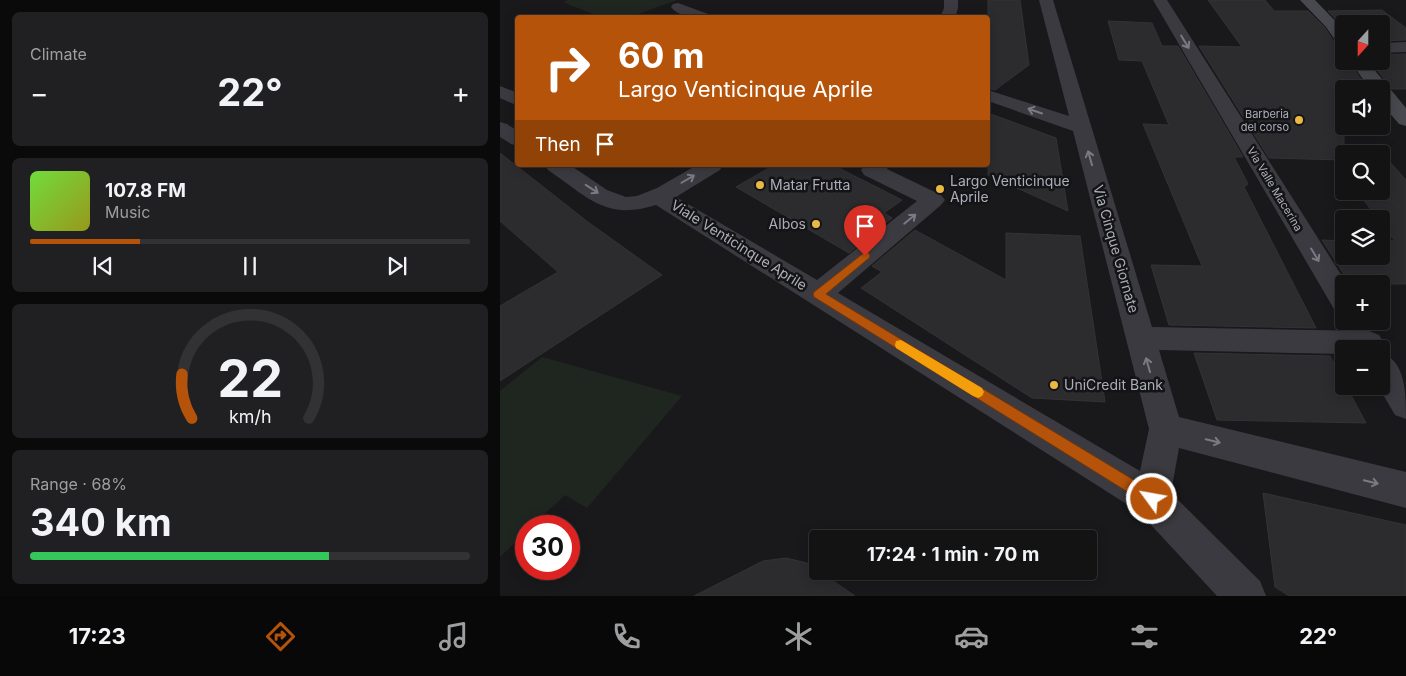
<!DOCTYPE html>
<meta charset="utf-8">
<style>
body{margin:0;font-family:Inter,sans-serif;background:#202022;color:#f1f3f6;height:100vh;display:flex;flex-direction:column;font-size:19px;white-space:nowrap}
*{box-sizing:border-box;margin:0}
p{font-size:16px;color:#9d9ea0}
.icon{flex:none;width:28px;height:28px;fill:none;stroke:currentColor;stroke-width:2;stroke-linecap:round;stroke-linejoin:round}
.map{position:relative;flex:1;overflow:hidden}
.details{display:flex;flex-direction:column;gap:12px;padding:12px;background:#0a0a0b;width:500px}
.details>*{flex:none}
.hud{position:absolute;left:15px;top:15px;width:475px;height:152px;border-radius:5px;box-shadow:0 2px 12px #0003,0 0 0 1px #323234;background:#b45309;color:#fff;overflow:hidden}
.needle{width:32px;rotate:201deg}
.buttons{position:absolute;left:835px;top:15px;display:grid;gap:10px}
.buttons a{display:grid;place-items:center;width:55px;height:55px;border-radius:5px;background:#131314;box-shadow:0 2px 12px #0003,0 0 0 1px #323234;font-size:25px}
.speed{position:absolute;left:15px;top:515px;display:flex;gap:10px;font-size:25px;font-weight:700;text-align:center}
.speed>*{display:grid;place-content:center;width:65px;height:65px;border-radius:50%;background:#131314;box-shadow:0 2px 12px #0003,0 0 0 1px #323234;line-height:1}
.speed .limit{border:8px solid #d22;background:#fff;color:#111}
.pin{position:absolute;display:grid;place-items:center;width:42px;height:42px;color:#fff;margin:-51px -21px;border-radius:50% 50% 50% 0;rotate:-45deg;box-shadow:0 0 5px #0007}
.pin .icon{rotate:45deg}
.me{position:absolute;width:55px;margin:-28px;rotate:302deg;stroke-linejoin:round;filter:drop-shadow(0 0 4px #0008)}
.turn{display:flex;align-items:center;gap:18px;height:105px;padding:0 20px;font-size:22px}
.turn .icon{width:65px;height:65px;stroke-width:2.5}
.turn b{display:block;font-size:35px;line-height:42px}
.then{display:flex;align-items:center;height:48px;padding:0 20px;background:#0003;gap:10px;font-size:19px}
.big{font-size:38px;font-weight:700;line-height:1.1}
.details .card{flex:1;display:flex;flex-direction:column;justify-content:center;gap:8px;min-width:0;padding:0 18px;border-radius:8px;background:#202022}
.details .dial{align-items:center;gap:0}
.dial svg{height:130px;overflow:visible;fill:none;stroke:#323234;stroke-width:7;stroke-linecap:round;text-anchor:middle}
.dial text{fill:#f1f3f6;stroke:none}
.song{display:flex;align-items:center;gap:15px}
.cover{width:60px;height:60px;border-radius:8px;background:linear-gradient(135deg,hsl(100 70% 55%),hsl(60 70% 35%))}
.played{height:5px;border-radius:2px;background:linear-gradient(90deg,#b45309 25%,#323234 25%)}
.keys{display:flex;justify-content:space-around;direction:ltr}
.heat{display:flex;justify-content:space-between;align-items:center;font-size:28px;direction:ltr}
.charge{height:8px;border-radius:4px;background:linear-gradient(90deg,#34c759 68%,#323234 0)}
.trip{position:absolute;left:309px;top:530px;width:288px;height:50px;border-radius:5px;background:#131314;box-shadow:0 2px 12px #0003,0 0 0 1px #323234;font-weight:700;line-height:50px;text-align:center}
.tab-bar{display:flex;height:80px;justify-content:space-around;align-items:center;background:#080808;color:#9d9ea0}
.tab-bar .icon{width:35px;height:35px}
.tab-bar .current{color:#b45309}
.tab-bar b{font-size:22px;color:#f1f3f6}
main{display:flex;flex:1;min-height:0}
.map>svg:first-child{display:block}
.green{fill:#1f2620}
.building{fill:#2c2c2f;stroke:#333337}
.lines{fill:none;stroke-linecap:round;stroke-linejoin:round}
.street{fill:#3a3a40;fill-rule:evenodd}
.secondary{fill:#48494f;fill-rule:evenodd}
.oneway{stroke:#797a83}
.route{fill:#b45309;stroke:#753606}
.slow{fill:#f59e0b}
.poi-dot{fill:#ebb941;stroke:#141416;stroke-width:2}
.labels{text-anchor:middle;stroke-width:5;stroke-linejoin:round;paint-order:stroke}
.far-poi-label{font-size:11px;fill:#acafba;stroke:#141416;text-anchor:end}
.far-street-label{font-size:11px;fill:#acafba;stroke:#141416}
.poi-label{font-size:14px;fill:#acafba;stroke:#141416;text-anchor:start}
.street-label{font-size:14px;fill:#acafba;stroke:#141416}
</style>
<main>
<section class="details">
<div class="card"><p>Climate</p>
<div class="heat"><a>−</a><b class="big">22°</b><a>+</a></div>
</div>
<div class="card">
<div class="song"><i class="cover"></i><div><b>107.8 FM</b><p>Music</p></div></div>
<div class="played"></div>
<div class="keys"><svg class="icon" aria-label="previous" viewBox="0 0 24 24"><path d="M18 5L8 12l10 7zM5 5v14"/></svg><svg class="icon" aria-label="pause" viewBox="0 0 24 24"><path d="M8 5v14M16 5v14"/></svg><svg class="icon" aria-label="next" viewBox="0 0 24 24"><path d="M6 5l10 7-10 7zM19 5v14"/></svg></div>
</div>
<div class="card dial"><svg viewBox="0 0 100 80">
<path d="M14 69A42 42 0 1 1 86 69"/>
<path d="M14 69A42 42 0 0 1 8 42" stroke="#b45309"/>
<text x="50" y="56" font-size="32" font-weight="700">22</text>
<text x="50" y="72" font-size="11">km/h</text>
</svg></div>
<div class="card"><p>Range · 68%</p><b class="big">340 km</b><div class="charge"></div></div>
</section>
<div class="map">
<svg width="906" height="596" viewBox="0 0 906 596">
<rect width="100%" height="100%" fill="#19191b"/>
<path class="green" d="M68,0h109l-50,18 -27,-1 -37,-15z
M42,357l140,39 -95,112 -22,-13 -33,31h-6v6l-26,25v-166z"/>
<path class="building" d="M488,0h32l9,65 -34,25 -7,-2z
M708,0h57l9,11h34l17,17 11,17 8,3v13h4l20,28h-24v71l-75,-2 -70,-112 43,1z
M882,10l24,18v12l-25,1v-17h-37v3l-16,-16z
M608,21l44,2 10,23h16l65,111h-9l14,27 -4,3 72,141 -147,-3 -18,-60 51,1 -59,-142 26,1 -27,-64 -23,-1z
M906,54v35h-14l-22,-28h11v-6z
M488,113l68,25 12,73 -80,-36z
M0,153l88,69 74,53 -162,106v-75l58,-34 -58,-51z
M881,162h9l16,18v104h-56l-28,-44 22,1v15h37v-15h14l-14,-18v-4h-3l-21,-28h24z
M274,165h59l69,35 -18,13 8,5 -43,35 -113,-66z
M415,230l91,50v-47l74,3 25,166 -73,-4 -171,-110 21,-16 -10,-6z
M694,353l136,3 14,25v5h2l20,37 -149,-3z
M763,493l143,32v71h-117l-14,-9z
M286,558l21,5 48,33h-161l69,-35z"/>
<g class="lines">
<path class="street" d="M444,0h14v8l-3,10h-15l4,-10z
M539,0h14l99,327 217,4 10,4 5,8 -3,6h-37v5l-185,-4 20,67 227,55v36l-227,-60 -8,45 89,88 6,15h-49l-78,-84 -483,-307c-51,16 -68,-8 -108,-35l-3,-5h25l37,25 19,7 11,-1 20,-8 40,-23h26l-3,5 -44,27 141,83 100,-79 -53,-26 -3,-5 4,-5h25l-3,4 54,26 4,5 -4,5 -103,88 302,178 9,-42 -76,-298 -85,-30v-11l81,26z
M653,0h14l180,284h-3v28l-10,-3z
M178,3l33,12 2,3c-13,0 -33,1 -42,-11l2,-3z
M906,42v10l-25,1v-10z
M0,86l18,7v13l-18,-8z
M0,122l7,2 11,7v15l-7,-2 -11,-7z
M881,352c25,10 25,41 25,67l-11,-4 -17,-29h3z"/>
<path class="secondary" d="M800,0h15l29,30v16l-6,-2 -12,-17z
M850,61h17l39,47v18l-7,-2 -18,-21v-14h-11z"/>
</g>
<defs><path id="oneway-shaft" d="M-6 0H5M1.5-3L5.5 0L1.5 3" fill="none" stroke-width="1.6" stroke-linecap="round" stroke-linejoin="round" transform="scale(1.25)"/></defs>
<g class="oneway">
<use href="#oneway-shaft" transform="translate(685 42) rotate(59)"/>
<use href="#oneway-shaft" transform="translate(535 111) rotate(-161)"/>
<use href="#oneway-shaft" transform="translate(590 158) rotate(-106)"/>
<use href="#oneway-shaft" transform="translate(188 179) rotate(-30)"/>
<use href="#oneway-shaft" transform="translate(92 189) rotate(33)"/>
<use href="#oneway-shaft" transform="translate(410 219) rotate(-39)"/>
<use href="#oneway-shaft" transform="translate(815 255) rotate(59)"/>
<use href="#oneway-shaft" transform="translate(648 365) rotate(-106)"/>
<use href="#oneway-shaft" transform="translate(713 441) rotate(14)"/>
<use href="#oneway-shaft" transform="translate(871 482) rotate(14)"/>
</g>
<path class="route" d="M365,252l4,1 1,3 -1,2 -43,36 331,200 2,5 -2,5 -5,2 -5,-2 -333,-207 -1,-3 1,-2z"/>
<path class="slow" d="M401,340l81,48 2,4 -2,4 -4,2 -5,-2 -77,-48 -1,-3 1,-4z"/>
<g class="poi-dot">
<circle cx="799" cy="120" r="5"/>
<circle cx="260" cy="185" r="5"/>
<circle cx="440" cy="189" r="5"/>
<circle cx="316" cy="224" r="5"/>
<circle cx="554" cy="385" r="5"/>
</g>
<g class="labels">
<g class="far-poi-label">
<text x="789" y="118">Barberia<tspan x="789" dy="13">del corso</tspan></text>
</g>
<g class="far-street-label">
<text transform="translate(775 189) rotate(59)" y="4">Via Valle Macerina</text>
</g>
<g class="poi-label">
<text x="450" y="186">Largo Venticinque<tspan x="450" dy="16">Aprile</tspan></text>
<text x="270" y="190">Matar Frutta</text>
<text x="306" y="229" text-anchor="end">Albos</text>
<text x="564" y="390">UniCredit Bank</text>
</g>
<g class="street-label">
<text transform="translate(239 245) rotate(32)" y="5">Viale Venticinque Aprile</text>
<text transform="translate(616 249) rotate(74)" y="5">Via Cinque Giornate</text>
</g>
</g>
</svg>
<div class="buttons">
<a><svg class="needle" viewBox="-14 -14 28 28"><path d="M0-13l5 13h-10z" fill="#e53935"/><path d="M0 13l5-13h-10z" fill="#9d9ea0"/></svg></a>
<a><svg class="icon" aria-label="sound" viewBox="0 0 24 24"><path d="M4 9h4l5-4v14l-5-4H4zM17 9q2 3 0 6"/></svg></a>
<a><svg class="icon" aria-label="search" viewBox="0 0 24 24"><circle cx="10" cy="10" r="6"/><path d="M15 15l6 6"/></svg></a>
<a><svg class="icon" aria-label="layers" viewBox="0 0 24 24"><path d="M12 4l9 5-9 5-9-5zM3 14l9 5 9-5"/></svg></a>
<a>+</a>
<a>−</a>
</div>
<div class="speed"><div class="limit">30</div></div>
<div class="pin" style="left:365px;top:256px;background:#d93025"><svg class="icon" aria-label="arrive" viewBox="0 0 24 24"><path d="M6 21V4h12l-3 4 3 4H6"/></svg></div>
<svg class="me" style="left:652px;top:499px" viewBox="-20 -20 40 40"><circle r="17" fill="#b45309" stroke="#fff" stroke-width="3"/><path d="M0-11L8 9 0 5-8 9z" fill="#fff"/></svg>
<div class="trip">17:24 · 1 min · 70 m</div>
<div class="hud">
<div class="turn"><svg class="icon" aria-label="right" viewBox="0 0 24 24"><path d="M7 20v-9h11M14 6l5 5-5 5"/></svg><div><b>60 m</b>Largo Venticinque Aprile</div></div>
<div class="then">Then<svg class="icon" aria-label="arrive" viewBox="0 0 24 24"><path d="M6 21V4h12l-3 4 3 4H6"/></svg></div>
</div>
</div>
</main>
<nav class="tab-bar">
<b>17:23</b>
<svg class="icon current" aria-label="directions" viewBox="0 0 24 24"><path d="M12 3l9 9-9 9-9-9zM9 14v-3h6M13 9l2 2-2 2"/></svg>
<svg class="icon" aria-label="music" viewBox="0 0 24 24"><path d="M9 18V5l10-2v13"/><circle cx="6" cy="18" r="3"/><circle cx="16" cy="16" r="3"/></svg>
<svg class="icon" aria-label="phone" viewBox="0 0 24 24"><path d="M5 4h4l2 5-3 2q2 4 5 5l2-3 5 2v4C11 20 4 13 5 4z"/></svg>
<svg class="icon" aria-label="climate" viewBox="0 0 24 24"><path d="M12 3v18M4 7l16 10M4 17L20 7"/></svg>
<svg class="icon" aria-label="car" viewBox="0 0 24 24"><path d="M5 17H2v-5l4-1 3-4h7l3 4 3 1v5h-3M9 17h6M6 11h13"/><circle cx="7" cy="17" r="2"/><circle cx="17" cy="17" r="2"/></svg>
<svg class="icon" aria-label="filters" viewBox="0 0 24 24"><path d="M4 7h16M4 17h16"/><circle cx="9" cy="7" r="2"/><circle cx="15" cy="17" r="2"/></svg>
<b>22°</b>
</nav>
